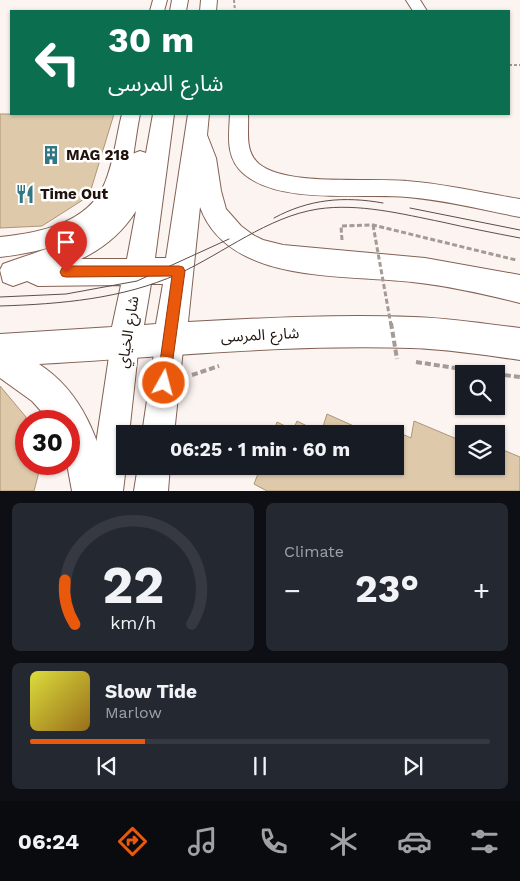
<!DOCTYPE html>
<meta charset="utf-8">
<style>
body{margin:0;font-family:"Work Sans","Noto Sans Arabic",sans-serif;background:#242831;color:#f1f3f6;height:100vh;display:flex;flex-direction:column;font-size:19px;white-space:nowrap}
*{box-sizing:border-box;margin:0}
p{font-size:16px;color:#9ea1a6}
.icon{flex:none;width:28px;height:28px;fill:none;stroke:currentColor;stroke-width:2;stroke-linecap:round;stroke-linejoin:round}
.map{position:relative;height:491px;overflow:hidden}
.drawer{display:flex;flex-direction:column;gap:12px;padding:12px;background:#0d0f14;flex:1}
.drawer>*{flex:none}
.top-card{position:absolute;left:10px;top:10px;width:500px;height:105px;border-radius:0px;box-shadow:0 1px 4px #0004;background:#0b6e4f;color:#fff;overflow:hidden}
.fabs{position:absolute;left:455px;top:365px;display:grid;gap:10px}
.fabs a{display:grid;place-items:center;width:50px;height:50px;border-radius:0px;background:#171b24;box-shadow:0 1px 4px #0004;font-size:25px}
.speed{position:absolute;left:15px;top:410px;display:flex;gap:10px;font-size:25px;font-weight:700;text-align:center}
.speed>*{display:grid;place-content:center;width:65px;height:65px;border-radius:50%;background:#171b24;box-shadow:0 1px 4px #0004;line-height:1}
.speed .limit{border:8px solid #d22;background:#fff;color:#111}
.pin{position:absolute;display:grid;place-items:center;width:42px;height:42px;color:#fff;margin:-51px -21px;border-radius:50% 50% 50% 0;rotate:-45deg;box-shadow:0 0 5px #0007}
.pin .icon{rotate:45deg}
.me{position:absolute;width:55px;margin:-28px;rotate:7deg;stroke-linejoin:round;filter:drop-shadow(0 0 4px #0008)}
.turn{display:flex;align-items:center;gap:18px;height:105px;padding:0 15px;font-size:22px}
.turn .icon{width:65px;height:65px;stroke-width:2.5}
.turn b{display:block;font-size:35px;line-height:42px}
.big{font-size:38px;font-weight:700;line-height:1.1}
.drawer .widget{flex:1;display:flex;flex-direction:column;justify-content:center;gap:8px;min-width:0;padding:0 18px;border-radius:8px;background:#242831}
.drawer .dial{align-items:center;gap:0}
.dial svg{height:130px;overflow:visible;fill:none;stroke:#363941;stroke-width:7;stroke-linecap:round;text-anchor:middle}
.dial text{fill:#f1f3f6;stroke:none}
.song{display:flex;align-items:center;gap:15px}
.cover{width:60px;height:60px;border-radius:8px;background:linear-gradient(135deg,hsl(60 70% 55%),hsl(40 70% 35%))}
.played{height:5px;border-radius:2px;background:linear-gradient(90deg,#ea580c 25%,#363941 25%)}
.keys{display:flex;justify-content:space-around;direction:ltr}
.heat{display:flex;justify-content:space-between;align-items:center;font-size:28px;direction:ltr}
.drawer .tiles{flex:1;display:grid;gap:12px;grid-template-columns:1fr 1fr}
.widget:last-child{grid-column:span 2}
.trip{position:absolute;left:116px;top:425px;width:288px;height:50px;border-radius:0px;background:#171b24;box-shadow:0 1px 4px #0004;font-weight:700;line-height:50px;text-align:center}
.dock{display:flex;height:80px;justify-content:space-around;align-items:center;background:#090b0e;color:#9ea1a6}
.dock .icon{width:35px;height:35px}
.dock .active{color:#ea580c}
.dock b{font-size:22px;color:#f1f3f6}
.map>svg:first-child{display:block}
.building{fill:#dfc9ab;stroke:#ab9679}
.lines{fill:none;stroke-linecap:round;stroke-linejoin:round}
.minor-casing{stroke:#836255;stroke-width:2}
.major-casing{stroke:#836255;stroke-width:2}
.path-far2{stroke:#a49a96;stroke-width:2;stroke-dasharray:3 2;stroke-linecap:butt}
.path-far1{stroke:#a49a96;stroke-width:3;stroke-dasharray:5 2.5;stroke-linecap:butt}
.path{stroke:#a49a96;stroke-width:4;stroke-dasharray:6 3;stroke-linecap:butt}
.minor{fill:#fff;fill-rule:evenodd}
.major{fill:#fff;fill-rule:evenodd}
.tram{stroke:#5b4f4b;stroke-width:1}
.path-bridge-far1{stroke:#a49a96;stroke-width:3;stroke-dasharray:5 2.5;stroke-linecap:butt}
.path-bridge{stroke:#a49a96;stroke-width:4;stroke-dasharray:6 3;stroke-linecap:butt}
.route{fill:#ea580c;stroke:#983908}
.labels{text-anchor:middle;stroke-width:5;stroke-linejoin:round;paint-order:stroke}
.poi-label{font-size:15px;font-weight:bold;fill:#20130e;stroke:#fff;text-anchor:start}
.street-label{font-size:15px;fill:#20130e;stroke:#fff}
</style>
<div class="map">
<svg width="520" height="491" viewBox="0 0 520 491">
<rect width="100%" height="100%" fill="#fcf4f1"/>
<path class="building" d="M0,114h114l-25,82 -47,30 -42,2z
M0,386l26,31v47h15l-7,27h-34z
M327,414l40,18 1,-5 16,7h-111l4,-12 16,8 4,-9 24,12z
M414,421l50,21v24h32v-19l24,10v34h-253l-13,-7 7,-18h134v-32h-9l1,-7 24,11z"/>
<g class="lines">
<g class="minor-casing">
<path id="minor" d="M153,0h14l-3,11h-14z
M406,0h14l7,11h-14z
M122,114h18c-5,23 -6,49 -14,71 -22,52 -75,66 -126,72v-20c38,-4 87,-13 104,-52 10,-22 12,-48 18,-71z
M230,114h18c1,17 -4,37 11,50 29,23 110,13 148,17 38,3 76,12 113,18v18c-37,-7 -75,-17 -113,-20 -45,-4 -127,8 -163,-23 -19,-16 -15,-38 -14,-60z
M170,326l10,4 4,10 -10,94h-32l14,-94 4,-10z
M125,329l10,4 4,10 -10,91h-4l1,32 -3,25h-34l22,-148 4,-10z
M138,466h32l-2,25h-34z"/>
</g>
<g class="major-casing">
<path id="major" d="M172,0h16l-2,11h-16z
M201,0h16l-1,11h-16z
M153,114h21l-19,144h11l22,-144h21l-2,21 9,23 5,33 5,18 15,17 12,9 10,5 20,5 142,13 95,17v28c-36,-9 -71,-17 -108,-21 -67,-8 -184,3 -212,-75l-12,115c75,-4 151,-8 225,-5 36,1 72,7 107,11v32c-36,-5 -73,-11 -109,-12 -125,-4 -248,9 -372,16 45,29 60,77 73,127h-40l-5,-27h2v-43h-19l-18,-20 -32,-23v-44l112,-7 9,-42 -83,1 -11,-5 -14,5 -10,-4 -3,-12 3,-6c41,-15 94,-27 117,-70 6,-12 5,-28 12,-40l8,-3 6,2zM136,211l-9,48h-46c23,-11 41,-26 55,-48zM151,284h12l-7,40 -12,1z"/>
</g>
<path class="path-far2" d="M234,0l1,11
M509,65h11"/>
<path class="path-far1" d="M342,240l-1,-14 32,-1 143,35"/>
<path class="path" d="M416,362l79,12
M496,374l24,3
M192,375l27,-9"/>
<use href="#minor" class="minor"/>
<use href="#major" class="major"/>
<path class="tram" d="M410,208l110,22
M274,218c35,-19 70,-22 109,-15
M0,297l66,-3 71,-13 92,-42
M0,306c61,-2 122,-7 178,-32 46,-21 89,-57 140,-65 41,-6 84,5 124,13 26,6 52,11 78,16"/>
<path class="path-bridge-far1" d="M373,225l18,100"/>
<path class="path-bridge" d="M391,323l6,36"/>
</g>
<path class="route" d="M66,266h113l4,1 2,4 -16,117 -5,2 -5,-2 -2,-5 15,-107 -106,1 -4,-1 -2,-4 2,-4z"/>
<defs>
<g id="building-bare" transform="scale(1.5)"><path d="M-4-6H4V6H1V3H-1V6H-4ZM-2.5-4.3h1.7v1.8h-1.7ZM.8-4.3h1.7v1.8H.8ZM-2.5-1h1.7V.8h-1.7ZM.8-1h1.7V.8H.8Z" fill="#307783" stroke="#fff" stroke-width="2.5" paint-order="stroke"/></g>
<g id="restaurant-bare" transform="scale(1.5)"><path d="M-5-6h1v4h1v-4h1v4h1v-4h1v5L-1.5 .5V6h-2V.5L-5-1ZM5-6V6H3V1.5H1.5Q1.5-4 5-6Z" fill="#307783" stroke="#fff" stroke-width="2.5" paint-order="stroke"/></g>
</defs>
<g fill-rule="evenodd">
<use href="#building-bare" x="51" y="155"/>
<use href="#restaurant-bare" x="25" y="194"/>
</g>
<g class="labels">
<g class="poi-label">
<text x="66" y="160">MAG 218</text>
<text x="40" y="199">Time Out</text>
</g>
<g class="street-label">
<text transform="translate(128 332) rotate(-81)" y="5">شارع الخياي</text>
<text transform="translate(260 335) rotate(-3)" y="5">شارع المرسى</text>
</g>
</g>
</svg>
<div class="fabs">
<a><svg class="icon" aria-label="search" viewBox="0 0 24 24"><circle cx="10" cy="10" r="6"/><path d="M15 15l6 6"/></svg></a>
<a><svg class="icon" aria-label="layers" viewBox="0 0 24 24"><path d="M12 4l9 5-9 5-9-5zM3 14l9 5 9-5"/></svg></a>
</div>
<div class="speed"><div class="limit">30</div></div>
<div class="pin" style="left:66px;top:272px;background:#d93025"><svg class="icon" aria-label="arrive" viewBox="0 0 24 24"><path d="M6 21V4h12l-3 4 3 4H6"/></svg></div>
<svg class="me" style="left:164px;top:383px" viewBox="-20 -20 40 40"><circle r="17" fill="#ea580c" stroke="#fff" stroke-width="3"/><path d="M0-11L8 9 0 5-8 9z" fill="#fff"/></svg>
<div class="trip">06:25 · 1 min · 60 m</div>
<div class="top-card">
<div class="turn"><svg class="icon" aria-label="left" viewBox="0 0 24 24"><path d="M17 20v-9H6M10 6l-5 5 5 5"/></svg><div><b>30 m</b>شارع المرسى</div></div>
</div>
</div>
<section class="drawer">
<div class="tiles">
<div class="widget dial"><svg viewBox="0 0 100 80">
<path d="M14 69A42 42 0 1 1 86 69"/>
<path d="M14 69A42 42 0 0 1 8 42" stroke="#ea580c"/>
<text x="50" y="56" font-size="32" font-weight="700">22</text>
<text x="50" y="72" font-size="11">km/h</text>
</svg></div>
<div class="widget"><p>Climate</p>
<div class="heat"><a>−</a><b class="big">23°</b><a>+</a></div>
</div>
<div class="widget">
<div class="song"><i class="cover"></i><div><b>Slow Tide</b><p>Marlow</p></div></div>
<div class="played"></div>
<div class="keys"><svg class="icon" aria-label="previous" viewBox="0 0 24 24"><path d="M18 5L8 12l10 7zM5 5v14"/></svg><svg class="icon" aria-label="pause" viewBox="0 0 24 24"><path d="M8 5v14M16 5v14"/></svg><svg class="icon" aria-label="next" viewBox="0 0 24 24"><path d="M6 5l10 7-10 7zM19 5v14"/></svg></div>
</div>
</div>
</section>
<nav class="dock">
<b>06:24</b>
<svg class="icon active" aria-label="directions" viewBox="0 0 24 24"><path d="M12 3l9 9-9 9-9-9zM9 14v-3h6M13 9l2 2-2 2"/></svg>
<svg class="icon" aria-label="music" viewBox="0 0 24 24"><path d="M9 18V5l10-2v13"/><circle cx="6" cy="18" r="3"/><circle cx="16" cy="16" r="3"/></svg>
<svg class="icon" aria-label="phone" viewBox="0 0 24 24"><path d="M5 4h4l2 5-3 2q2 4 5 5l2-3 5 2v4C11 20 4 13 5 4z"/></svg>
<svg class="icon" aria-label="climate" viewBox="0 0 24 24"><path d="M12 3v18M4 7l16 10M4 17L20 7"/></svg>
<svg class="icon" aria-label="car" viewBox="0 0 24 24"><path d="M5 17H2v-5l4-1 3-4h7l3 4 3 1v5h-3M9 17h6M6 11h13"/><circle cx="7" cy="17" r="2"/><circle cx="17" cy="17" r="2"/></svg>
<svg class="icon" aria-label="filters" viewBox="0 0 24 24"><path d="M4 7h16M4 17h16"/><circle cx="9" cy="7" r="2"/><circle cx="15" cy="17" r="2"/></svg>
</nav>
